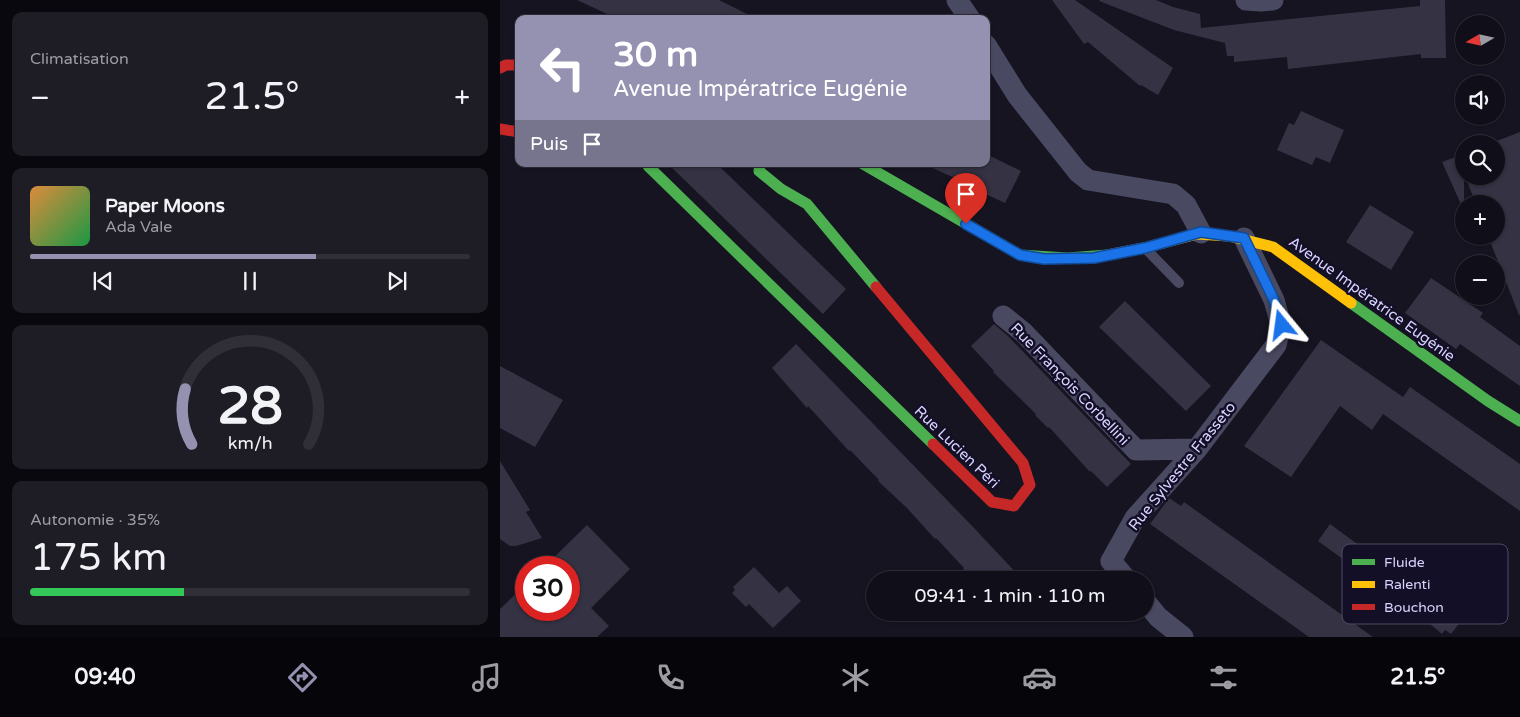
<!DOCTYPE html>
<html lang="fr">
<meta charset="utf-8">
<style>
body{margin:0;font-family:"Varela Round",sans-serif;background:#1e1d26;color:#f1f3f6;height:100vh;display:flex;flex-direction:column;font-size:19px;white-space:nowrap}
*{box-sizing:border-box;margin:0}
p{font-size:16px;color:#9c9ca2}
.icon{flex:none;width:28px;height:28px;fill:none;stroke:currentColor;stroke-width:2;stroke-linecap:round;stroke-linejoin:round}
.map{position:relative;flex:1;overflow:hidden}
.drawer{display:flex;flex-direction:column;gap:12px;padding:12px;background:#09080e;width:500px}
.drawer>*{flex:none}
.hud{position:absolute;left:15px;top:15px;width:475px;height:152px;border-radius:10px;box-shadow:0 1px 4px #0004,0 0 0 1px #302f38;background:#9591b1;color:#fff;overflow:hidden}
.needle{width:32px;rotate:261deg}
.controls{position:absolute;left:955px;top:15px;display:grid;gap:10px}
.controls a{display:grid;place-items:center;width:50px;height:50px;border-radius:50%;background:#100f19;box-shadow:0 1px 4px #0004,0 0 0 1px #302f38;font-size:25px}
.speed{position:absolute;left:15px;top:556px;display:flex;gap:10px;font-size:25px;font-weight:700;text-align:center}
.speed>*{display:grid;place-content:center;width:65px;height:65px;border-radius:50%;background:#100f19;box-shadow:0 1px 4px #0004,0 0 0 1px #302f38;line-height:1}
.speed .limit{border:8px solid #d22;background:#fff;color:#111}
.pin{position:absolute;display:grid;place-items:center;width:42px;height:42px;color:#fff;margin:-51px -21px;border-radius:50% 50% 50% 0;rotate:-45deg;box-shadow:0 0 5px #0007}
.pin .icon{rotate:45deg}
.me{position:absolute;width:55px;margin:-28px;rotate:344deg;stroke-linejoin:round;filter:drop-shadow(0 0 4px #0008)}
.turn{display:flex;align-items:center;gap:18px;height:105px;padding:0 15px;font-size:22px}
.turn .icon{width:65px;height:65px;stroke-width:2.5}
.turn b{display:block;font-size:35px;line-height:42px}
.then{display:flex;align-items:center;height:48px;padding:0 15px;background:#0003;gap:10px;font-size:19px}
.big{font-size:38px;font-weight:600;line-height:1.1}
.drawer .tile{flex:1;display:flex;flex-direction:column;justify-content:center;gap:8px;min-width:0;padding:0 18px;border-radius:10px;background:#1e1d26}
.drawer .dial{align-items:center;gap:0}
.dial svg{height:130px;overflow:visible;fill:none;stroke:#302f38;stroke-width:7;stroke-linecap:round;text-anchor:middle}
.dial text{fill:#f1f3f6;stroke:none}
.song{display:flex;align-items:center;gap:15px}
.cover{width:60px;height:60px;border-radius:8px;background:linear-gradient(135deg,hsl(30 70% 55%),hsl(140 70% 35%))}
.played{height:5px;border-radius:2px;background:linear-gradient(90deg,#9591b1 65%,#302f38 65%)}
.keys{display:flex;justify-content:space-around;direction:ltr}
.heat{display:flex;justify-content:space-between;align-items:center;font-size:28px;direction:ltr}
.charge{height:8px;border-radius:4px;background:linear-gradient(90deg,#34c759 35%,#302f38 0)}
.trip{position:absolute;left:366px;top:571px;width:288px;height:50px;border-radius:25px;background:#100f19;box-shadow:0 1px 4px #0004,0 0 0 1px #302f38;font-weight:600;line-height:50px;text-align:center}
.menu{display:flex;height:80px;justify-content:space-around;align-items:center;background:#06060a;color:#9c9ca2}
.menu .icon{width:35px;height:35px}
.menu .selected{color:#9591b1}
.menu b{font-size:22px;color:#f1f3f6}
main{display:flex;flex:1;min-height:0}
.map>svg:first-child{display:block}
.building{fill:#343243}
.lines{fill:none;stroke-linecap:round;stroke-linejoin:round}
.lane{stroke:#4a4962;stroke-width:10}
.street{stroke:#4a4962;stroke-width:21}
.fast{stroke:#4caf50;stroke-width:11}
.slow{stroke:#ffc107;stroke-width:11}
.jam{stroke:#c62828;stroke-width:11}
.route-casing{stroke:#114b97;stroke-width:12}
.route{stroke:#1a73e8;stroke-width:9}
.labels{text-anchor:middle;stroke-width:5;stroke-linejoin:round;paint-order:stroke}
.street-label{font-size:15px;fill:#d9d4ff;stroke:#130f26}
.key{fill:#130f26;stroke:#4e4a67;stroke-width:1}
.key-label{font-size:14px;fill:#d9d4ff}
</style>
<main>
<section class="drawer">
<div class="tile"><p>Climatisation</p>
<div class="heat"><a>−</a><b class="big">21.5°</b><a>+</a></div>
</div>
<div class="tile">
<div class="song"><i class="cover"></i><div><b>Paper Moons</b><p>Ada Vale</p></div></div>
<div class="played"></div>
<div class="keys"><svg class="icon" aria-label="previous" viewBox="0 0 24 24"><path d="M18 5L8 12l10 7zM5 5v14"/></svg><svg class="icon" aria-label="pause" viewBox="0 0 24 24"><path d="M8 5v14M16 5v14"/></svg><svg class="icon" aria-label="next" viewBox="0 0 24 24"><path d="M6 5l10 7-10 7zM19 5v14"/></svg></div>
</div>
<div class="tile dial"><svg viewBox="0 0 100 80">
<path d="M14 69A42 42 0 1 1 86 69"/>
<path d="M14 69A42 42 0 0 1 10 35" stroke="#9591b1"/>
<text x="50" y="56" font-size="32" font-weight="700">28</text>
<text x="50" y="72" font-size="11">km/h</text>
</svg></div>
<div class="tile"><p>Autonomie · 35%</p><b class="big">175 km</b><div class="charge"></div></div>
</section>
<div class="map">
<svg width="1020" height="637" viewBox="0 0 1020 637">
<rect width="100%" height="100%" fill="#161421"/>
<path class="building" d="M77,0h142l38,19h-139z
M552,0h23l98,68 -15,27 -17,-10 -1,1 -52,-44 -4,2z
M600,0h56l17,7 27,7 1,14 219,-22v-6h25l1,58h-25v-4l-133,15 -1,-12 -53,5v-6h-7l-2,-13 -51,-13 -75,-29z
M801,111l43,19 -14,33 -14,-6 -4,8 -35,-15 12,-27 5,2z
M1020,132v183h-1l-31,-79h8v-32h-20l-11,-28h31v-32h-7z
M486,154l35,17 -16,32 -26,-12 -2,4 -3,-1 -15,-8 2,-5 -37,-17h62z
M964,154v57l-22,-49z
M168,164h49l129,125 -23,25z
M870,205l44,27 -23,38 -45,-28z
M931,278l52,35 -3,4 40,29v40l-60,-42 -4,5 -51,-36z
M625,301l86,85 -25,25 -87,-84z
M494,324l14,12 123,128 -24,23 -16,-16 -1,1 -41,-45 -1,1 -13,-13 1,-1 -43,-42 1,-1 -23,-25z
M821,340l82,57 7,-10 110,77v47l-137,-97 -11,16 -32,-24 -49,71 -47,-31z
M296,344l179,185 48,51h-50l-10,-11 1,-1 -28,-30 -1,1 -28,-31 -29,-27 1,-1 -29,-30 -1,1 -41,-45 -1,2 -35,-40z
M0,366l63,34 -28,47 -35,-19z
M0,461l30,49 -4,2 16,26 -26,8h-6l-10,-7z
M669,498l12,8 3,-4 189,135h-64l-159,-113z
M830,524l94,69 11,-15 2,1 9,-11 3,3 9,-11 26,21 -6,8 5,4 -32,41 -6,-4 -3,4 -25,-21 -99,-72z
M87,525l43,44 -39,39 18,18 -12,11h-97v-28l26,-25v26h43v-42h-26z
M254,567l25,26 8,-7 14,15 -28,27 -24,-24 -3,3 -14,-14 3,-3 -2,-3z"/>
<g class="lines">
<path class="lane" d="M646,249l33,34"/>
<path class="street" d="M457,0l13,19
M746,0l15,1 12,-1
M486,45l31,50 61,77 10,8 85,14 13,11 15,28
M503,316l20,16 113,118 61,-1
M627,580l-16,-19 24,-43 62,-69 79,-104 5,-20 -7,-25 -30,-62
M645,601l13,16 25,20"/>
<path class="fast" d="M260,164l-1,7 22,18 26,15 69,83
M363,164l157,91 47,3 41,-3
M148,166l285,278
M851,303l137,98 32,20"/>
<path class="slow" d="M608,255l36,-7 53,-14 32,2 44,11 78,56"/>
<path class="jam" d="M0,68l6,-3h13
M0,129l19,3
M376,287l147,176 7,22 -16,21 -22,-4 -59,-58"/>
</g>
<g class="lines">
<g class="route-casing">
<path id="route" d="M466,224l54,31 24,4 50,-1 51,-10 56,-16 43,6 30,62 8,25"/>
</g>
<use href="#route" class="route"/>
</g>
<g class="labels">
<g class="street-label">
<text transform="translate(872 299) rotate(36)" y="5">Avenue Impératrice Eugénie</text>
<text transform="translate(570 384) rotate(46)" y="5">Rue François Corbellini</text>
<text transform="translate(457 447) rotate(44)" y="5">Rue Lucien Péri</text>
<text transform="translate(682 466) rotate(-51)" y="5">Rue Sylvestre Frasseto</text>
</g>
</g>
<rect x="842" y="544" width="166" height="80" rx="8" class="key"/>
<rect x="852" y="559" width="23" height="6" fill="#4caf50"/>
<rect x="852" y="581" width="23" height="7" fill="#ffc107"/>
<rect x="852" y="604" width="23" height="6" fill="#c62828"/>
<g class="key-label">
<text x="884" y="567">Fluide</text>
<text x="884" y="589">Ralenti</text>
<text x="884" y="612">Bouchon</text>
</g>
</svg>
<div class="controls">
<a><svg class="needle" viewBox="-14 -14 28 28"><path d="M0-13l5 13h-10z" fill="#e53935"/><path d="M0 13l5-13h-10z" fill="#9c9ca2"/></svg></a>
<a><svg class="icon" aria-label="sound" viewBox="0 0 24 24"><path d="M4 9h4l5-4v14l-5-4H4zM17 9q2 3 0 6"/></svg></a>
<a><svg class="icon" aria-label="search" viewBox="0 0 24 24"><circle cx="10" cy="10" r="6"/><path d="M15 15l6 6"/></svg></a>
<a>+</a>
<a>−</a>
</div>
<div class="speed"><div class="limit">30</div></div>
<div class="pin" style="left:466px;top:224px;background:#d93025"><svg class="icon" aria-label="arrive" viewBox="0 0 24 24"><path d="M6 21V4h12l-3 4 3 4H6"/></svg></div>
<svg class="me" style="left:782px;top:325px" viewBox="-20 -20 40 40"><path d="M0-17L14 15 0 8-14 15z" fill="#1a73e8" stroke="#fff" stroke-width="4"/></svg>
<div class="trip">09:41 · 1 min · 110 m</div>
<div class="hud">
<div class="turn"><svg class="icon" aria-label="left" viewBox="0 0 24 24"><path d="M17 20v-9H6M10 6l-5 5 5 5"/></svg><div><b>30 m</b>Avenue Impératrice Eugénie</div></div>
<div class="then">Puis<svg class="icon" aria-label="arrive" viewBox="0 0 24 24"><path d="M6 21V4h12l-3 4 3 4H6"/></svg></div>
</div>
</div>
</main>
<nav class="menu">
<b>09:40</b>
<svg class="icon selected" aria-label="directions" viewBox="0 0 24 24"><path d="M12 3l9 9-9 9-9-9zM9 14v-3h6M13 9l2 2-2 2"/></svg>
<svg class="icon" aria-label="music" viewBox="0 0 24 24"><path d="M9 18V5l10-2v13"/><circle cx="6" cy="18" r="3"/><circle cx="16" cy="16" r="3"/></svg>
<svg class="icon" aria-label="phone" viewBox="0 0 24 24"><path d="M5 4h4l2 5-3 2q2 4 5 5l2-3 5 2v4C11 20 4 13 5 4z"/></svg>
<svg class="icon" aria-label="climate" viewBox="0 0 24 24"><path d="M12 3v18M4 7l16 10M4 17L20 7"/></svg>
<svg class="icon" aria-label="car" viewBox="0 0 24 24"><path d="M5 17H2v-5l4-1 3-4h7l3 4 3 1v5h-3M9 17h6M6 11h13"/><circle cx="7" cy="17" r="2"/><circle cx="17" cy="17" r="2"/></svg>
<svg class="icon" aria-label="filters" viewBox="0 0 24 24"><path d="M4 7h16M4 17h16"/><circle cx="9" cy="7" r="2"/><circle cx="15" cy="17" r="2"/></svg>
<b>21.5°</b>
</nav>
